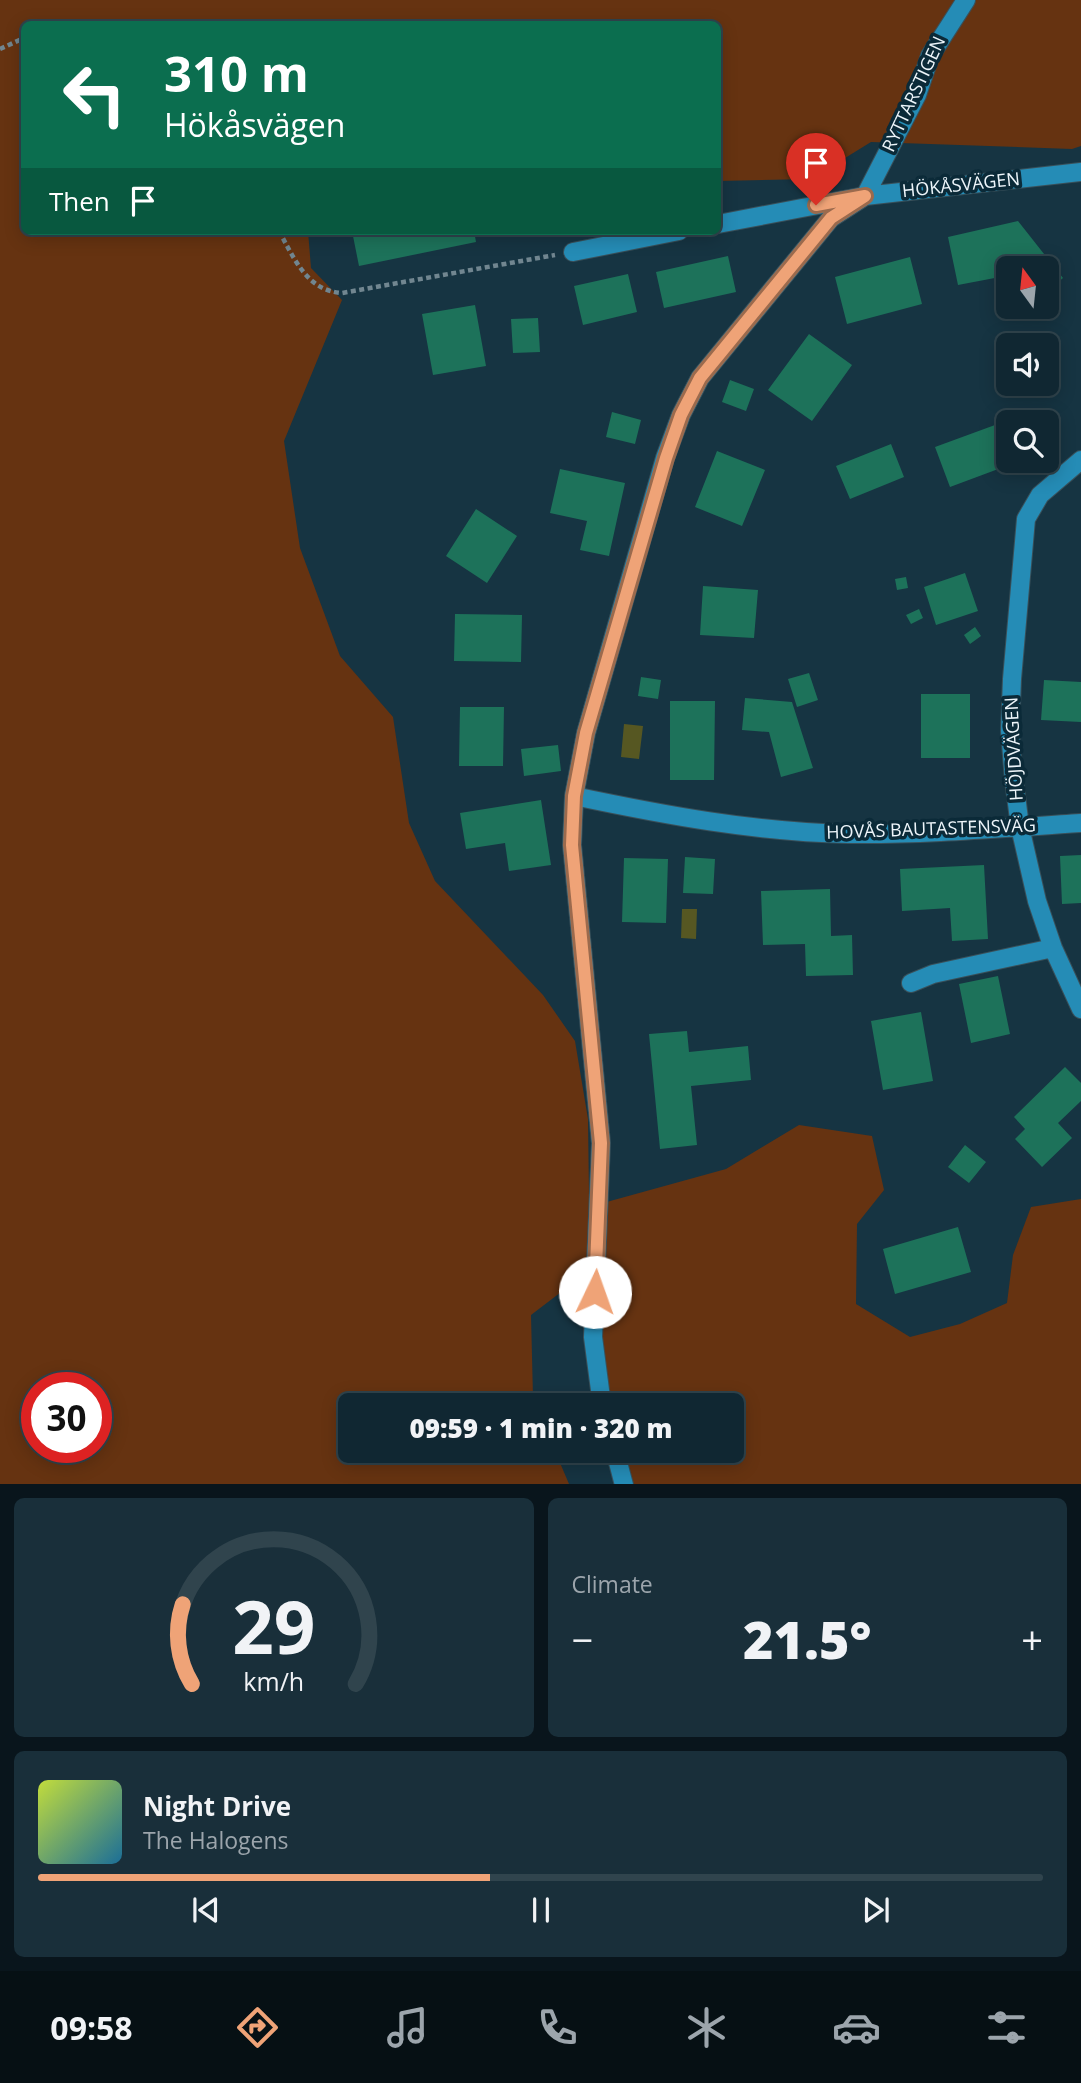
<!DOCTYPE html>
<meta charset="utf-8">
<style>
body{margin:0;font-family:"Open Sans",sans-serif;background:#192f3a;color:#f1f3f6;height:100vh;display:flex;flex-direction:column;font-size:26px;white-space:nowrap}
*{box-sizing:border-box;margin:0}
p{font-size:23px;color:#9ca5ac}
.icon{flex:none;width:38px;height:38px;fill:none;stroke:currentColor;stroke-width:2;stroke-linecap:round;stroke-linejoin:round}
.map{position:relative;height:1484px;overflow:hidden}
.sheet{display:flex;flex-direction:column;gap:14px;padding:14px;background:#09151c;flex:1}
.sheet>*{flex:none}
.hud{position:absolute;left:21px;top:21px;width:700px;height:214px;border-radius:10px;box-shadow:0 4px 18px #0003,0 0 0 2px #30444d;background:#0b6e4f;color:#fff;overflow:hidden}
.needle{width:46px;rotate:345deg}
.controls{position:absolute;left:996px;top:256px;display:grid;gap:14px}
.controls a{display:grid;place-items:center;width:63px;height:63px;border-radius:10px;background:#102732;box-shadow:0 4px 18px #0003,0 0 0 2px #30444d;font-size:35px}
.speed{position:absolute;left:21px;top:1372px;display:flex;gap:14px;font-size:35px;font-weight:700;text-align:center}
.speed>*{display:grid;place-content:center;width:91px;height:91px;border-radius:50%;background:#102732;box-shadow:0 4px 18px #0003,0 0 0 2px #30444d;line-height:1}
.speed .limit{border:10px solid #d22;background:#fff;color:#111}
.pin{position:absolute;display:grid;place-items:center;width:60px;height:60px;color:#fff;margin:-72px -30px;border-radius:50% 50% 50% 0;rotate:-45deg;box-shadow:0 0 7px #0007}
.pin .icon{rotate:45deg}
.me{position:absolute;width:77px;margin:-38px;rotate:3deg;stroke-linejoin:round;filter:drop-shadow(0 0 5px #0008)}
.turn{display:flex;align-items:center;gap:24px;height:147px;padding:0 28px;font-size:32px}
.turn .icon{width:91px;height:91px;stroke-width:2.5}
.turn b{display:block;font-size:49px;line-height:60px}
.then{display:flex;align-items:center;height:66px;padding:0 28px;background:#0003;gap:14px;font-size:26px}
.big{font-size:52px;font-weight:800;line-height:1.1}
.sheet .tile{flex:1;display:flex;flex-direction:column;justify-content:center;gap:10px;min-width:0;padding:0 24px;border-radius:10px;background:#192f3a}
.sheet .dial{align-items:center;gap:0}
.dial svg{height:182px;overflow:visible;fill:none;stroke:#30444d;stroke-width:7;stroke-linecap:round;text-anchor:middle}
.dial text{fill:#f1f3f6;stroke:none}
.song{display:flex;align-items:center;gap:21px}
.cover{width:84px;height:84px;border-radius:10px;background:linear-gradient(135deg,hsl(70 70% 55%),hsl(200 70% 35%))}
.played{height:7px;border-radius:4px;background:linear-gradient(90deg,#efa377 45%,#30444d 45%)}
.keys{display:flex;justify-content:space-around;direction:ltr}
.heat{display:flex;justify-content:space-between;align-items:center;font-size:38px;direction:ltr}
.sheet .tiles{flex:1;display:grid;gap:14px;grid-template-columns:1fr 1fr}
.tile:last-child{grid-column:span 2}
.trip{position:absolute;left:338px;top:1393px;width:406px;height:70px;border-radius:10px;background:#102732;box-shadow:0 4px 18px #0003,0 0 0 2px #30444d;font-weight:800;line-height:70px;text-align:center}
.menu{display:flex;height:112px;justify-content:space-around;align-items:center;background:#061014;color:#9ca5ac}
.menu .icon{width:49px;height:49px}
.menu .active{color:#efa377}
.menu b{font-size:32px;color:#f1f3f6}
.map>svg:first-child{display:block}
.green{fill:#631;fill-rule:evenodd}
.water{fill:#565722}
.building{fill:#1d725a}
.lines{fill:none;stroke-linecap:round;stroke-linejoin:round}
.minor-casing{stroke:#39505a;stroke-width:20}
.path{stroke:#718690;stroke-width:4.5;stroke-dasharray:5 3.5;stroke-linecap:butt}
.minor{stroke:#258cb6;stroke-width:18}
.route-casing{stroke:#9b6a4d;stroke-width:18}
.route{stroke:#efa377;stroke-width:12}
.labels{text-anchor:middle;stroke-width:7;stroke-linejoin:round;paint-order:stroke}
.street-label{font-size:18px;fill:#edf5fa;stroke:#0b2a38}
</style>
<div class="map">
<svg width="1081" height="1485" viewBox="0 0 1081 1485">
<rect width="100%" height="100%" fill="#163442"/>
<path class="green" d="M0,0h1081v146l-9,3 -201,-7 -60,37 -93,2v-157h-694v207h284l3,37 31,32 -58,141 16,107 40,108 53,61 16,106 26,58 108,114 32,46 13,78 2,151 -59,45 2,82 3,8h-186v46h205l14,33 -569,1zM37,1388h59v59h-59z
M799,1125l73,11 12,54 -27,34 -1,80 54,33 50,-13 47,-21 6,-48 18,-48 50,-8v285h-449l-10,-33h110v-46h-124l-8,-66 3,-136 123,-34z"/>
<path class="water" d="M624,724l19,2 -4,33 -18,-2z
M682,909h15l-1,30 -15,-1z"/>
<path class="building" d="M1018,221l45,57 -17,14v-24h-38v18l-8,-9 -42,8 -10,-48z
M352,231h122l2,11 -117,24z
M728,256l8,36 -72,16 -8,-36z
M910,257l12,47 -75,20 -12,-47z
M628,274l9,38 -54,13 -9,-39z
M475,305l11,61 -53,9 -11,-61z
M538,318l2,34 -27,1 -2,-34z
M809,334l43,31 -40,56 -44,-31z
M730,380l24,9 -8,22 -24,-9z
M612,412l29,8 -6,24 -29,-7z
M995,425l14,40 -59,22 -15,-40z
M891,444l13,33 -54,22 -14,-33z
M717,451l48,19 -23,56 -47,-19z
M560,469l65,14 -16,73 -29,-6 7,-29 -37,-8z
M476,509l41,27 -30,47 -41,-27z
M965,573l13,38 -42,14 -12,-38z
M906,577l2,11 -11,2 -2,-11z
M703,586l55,4 -4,48 -54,-3z
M919,609l4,9 -12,6 -5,-9z
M455,614l67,1 -1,47 -67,-1z
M975,627l6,9 -11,8 -6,-9z
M809,673l9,27 -21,7 -9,-28z
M641,677l20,3 -3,19 -20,-3z
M1044,680l37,2v40l-40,-2z
M921,694h49v64h-49z
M745,698l47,4 21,66 -32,9 -12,-45 -27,-2z
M670,701h45l-1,79h-44z
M460,707h44l-1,59h-44z
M558,745l3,26 -37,5 -3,-27z
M541,800l10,65 -42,6 -4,-28 -39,6 -6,-36z
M1081,855v48l-19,1 -2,-48z
M685,857l30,2 -2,35 -30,-1z
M624,858l44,1 -2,64 -44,-1z
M984,865l4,74 -36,2 -2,-33 -48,3 -2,-42z
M830,889l1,47 21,-1 1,40 -47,1 -1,-32 -42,1 -2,-54z
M998,976l12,58 -39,9 -12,-59z
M921,1012l12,69 -50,9 -12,-69z
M687,1031l2,21 59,-6 3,34 -60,6 6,59 -37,4 -11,-115z
M1065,1067l16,16v18l-23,22 14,15 -30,29 -27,-28 10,-10 -11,-12z
M965,1145l21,17 -17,21 -21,-16z
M958,1227l13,45 -76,22 -12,-45z"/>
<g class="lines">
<g class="minor-casing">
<path id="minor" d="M718,224l147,-28 216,-24
M573,252l106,-21
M1081,460l-41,35 -14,24 -14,160 -2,52 4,49 6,47 17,74 16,47 28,61
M574,796c90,19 181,36 274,38 77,1 155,-6 233,-11
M911,983l22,-9 120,-26
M602,1405l-9,-68 8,-194 -29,-298 2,-49 12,-63 79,-275 16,-43 19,-37 131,-160 34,-22 52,-101 13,-39 36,-56
M615,1451l9,34"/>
</g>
<path class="path" d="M77,24l20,-2 26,2
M0,49l24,-11
M279,231c15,27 28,60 63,62l213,-38"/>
<use href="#minor" class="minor"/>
</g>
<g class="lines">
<g class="route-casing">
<path id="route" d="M595,1292l6,-149 -29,-298 2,-49 12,-63 80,-275 15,-43 19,-37 131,-160 34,-22 -49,9"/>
</g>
<use href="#route" class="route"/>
</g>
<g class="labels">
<g class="street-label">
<text transform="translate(914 94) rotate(-65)" y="6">RYTTARSTIGEN</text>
<text transform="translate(961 185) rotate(-6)" y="6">HÖKÅSVÄGEN</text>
<text transform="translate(1014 749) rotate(-93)" y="6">HÖJDVÄGEN</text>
<text transform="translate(931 829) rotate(-2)" y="6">HOVÅS BAUTASTENSVÄG</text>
</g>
</g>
</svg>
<div class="controls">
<a><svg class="needle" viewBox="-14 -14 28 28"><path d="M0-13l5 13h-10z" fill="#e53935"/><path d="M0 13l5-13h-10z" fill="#9ca5ac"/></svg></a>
<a><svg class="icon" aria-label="sound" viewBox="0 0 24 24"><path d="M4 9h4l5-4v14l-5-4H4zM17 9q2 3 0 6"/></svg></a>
<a><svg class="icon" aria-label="search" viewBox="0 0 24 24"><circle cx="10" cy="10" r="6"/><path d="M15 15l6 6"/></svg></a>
</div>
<div class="speed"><div class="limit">30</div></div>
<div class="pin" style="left:816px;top:205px;background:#d93025"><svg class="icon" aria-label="arrive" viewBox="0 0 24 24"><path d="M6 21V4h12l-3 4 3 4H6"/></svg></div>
<svg class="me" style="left:595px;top:1292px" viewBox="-20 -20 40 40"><circle r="19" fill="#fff"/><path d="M0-13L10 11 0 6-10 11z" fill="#efa377"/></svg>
<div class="trip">09:59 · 1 min · 320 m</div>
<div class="hud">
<div class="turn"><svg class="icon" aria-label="left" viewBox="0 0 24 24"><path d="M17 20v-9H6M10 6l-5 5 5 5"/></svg><div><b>310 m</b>Hökåsvägen</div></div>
<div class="then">Then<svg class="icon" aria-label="arrive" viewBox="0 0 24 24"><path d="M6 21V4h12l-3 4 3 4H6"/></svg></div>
</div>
</div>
<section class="sheet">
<div class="tiles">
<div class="tile dial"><svg viewBox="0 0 100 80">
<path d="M14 69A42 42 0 1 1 86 69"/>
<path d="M14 69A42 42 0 0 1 10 34" stroke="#efa377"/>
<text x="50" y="56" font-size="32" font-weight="700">29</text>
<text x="50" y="72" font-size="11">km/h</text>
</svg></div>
<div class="tile"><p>Climate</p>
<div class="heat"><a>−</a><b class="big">21.5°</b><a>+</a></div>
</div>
<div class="tile">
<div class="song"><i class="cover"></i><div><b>Night Drive</b><p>The Halogens</p></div></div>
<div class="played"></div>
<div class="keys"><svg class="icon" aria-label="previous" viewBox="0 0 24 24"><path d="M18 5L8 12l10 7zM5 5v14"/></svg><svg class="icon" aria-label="pause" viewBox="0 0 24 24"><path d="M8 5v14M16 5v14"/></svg><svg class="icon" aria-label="next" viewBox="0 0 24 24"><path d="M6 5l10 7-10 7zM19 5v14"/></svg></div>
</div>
</div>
</section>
<nav class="menu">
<b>09:58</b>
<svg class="icon active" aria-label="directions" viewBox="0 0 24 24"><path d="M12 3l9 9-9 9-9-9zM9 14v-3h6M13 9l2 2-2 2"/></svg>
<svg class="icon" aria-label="music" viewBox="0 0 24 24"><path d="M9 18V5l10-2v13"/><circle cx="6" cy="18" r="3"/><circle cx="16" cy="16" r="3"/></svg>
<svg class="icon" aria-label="phone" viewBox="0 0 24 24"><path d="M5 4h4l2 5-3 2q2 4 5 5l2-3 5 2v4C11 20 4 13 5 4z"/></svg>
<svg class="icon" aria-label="climate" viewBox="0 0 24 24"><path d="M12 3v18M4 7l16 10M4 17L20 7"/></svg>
<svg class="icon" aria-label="car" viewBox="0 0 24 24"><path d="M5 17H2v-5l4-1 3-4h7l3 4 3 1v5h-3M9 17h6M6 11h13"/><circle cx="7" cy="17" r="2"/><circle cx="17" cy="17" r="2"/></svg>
<svg class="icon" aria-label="filters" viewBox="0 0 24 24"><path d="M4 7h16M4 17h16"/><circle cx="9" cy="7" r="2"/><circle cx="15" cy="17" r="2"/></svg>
</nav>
